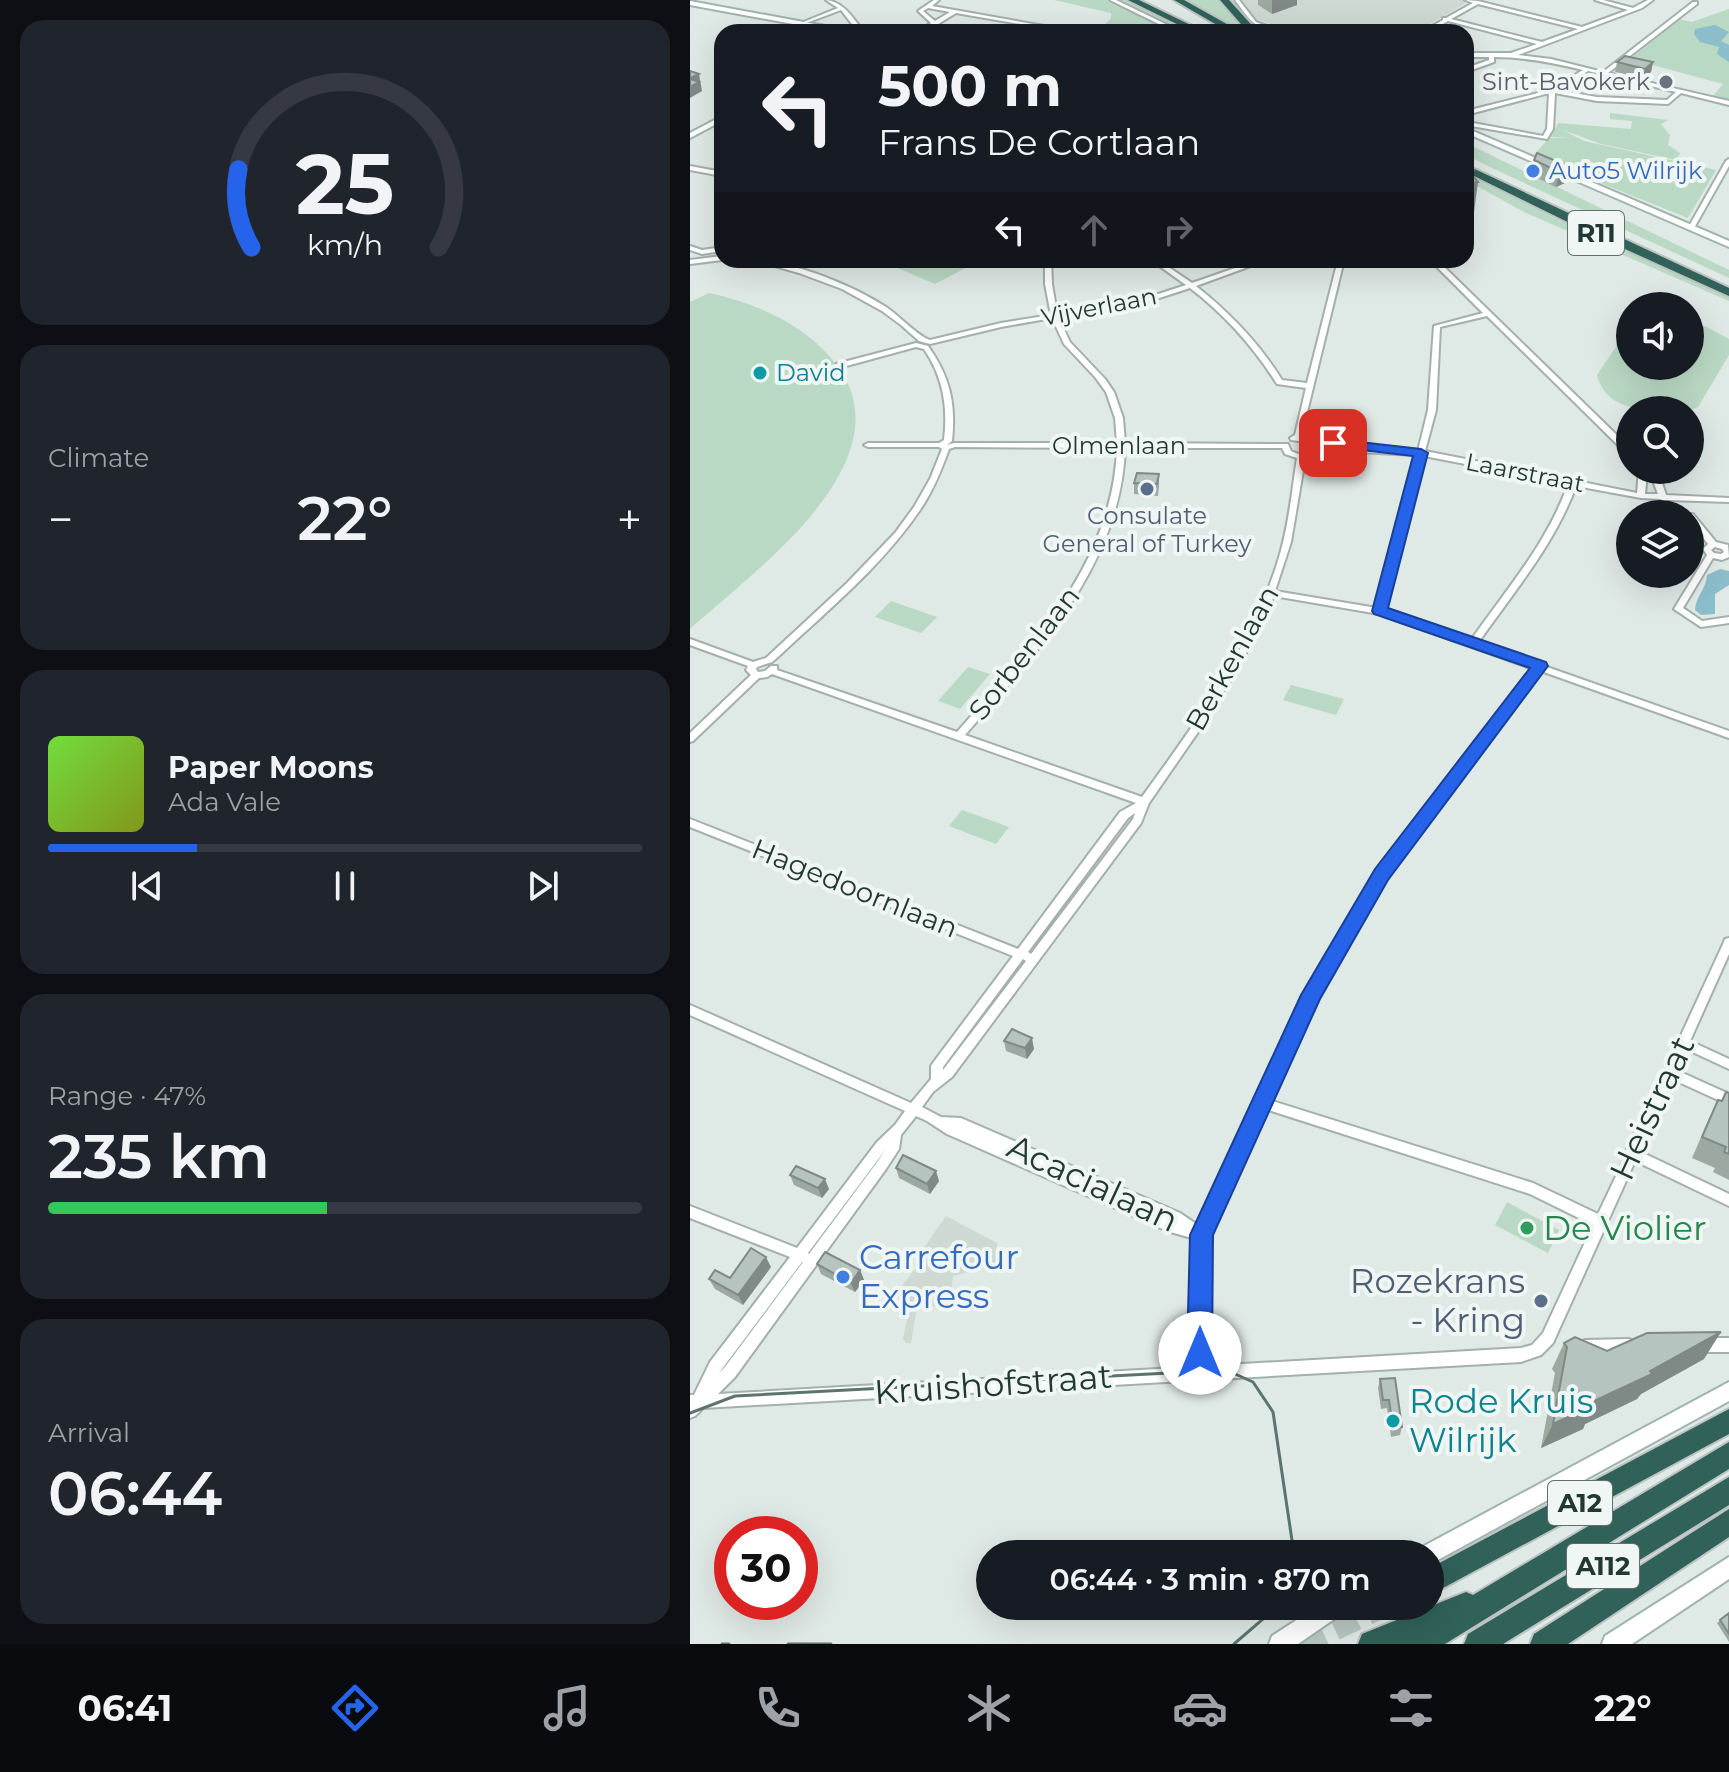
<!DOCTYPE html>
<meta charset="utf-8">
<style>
body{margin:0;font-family:Montserrat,sans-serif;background:#20242c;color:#f1f3f6;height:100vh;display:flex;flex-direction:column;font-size:30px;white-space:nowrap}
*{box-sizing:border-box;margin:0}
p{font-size:26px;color:#9ea1a6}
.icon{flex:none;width:44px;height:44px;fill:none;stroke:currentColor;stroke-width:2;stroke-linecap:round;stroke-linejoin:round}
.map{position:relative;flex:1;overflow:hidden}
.drawer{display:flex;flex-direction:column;gap:20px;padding:20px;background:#0d0f14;width:690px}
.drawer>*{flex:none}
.guide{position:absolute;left:24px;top:24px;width:760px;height:244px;border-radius:24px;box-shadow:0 8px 32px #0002;background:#171b24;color:#f1f3f6;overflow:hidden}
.tools{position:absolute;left:926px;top:292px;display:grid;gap:16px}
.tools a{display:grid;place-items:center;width:88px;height:88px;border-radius:50%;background:#171b24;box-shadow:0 8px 32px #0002;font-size:40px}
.speed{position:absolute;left:24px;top:1516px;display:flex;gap:16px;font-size:40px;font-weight:700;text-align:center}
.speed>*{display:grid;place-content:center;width:104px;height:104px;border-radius:50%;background:#171b24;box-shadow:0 8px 32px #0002;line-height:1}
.speed .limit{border:12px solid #d22;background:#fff;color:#111}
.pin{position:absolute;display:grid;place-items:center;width:68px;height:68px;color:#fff;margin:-34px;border-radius:16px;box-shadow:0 4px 12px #0006}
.me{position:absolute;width:88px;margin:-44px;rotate:0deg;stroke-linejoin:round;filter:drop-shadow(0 0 6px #0008)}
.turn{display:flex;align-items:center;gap:28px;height:168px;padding:0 32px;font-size:36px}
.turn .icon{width:104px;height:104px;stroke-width:2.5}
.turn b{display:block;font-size:56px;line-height:68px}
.lanes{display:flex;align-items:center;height:76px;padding:0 32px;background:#0003;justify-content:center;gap:40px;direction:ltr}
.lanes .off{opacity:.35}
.big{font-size:60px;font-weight:600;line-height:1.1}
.drawer .card{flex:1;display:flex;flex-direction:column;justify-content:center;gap:12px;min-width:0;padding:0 28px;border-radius:24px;background:#20242c}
.drawer .dial{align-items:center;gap:0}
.dial svg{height:208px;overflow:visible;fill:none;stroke:#363941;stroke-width:7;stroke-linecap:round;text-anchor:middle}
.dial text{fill:#f1f3f6;stroke:none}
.song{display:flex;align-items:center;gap:24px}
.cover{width:96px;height:96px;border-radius:12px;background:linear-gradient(135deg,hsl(100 70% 55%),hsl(70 70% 35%))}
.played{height:8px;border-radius:4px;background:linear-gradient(90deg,#2563eb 25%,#363941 25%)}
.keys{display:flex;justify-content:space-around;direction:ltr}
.heat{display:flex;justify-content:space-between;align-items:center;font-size:44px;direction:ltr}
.charge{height:12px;border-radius:6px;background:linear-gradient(90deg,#34c759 47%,#363941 0)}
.trip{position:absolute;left:286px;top:1540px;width:468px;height:80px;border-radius:40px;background:#171b24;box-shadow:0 8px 32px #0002;font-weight:600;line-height:80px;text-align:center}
.tab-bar{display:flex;height:128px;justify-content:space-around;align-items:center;background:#090b0e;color:#9ea1a6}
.tab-bar .icon{width:56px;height:56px}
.tab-bar .on{color:#2563eb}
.tab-bar b{font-size:36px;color:#f1f3f6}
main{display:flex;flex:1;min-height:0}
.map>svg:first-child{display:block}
.built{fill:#ced9d4}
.green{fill:#bad9c4}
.water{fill:#8bbdcb}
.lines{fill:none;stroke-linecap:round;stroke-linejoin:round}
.highway-tunnel{stroke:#b9c6c1;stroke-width:24;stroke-dasharray:24 12;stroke-linecap:butt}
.street-casing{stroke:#a3b0ac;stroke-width:4}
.secondary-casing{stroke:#9fb4ae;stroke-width:4}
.highway-casing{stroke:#bdc3c2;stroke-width:4}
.street{fill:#fff;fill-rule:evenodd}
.secondary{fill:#fff;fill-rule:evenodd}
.highway{fill:#30625a;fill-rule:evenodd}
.tram{stroke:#5c746f;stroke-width:3}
.wall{fill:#9ca9a3}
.shaded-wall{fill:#7f8985}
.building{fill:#b5c4be;stroke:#7f8985;stroke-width:2}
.route{fill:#2563eb;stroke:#184099;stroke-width:2}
.worship-dot{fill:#6b7280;stroke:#eff6f3;stroke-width:3}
.shop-dot{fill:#3f7fe0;stroke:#eff6f3;stroke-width:3}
.culture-dot{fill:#0f9aa8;stroke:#eff6f3;stroke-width:3}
.service-dot{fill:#5c6f8a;stroke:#eff6f3;stroke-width:3}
.leisure-dot{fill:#2e9e5b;stroke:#eff6f3;stroke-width:3}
.labels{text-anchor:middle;stroke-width:8;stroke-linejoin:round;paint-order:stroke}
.far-worship-label{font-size:24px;fill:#5b616d;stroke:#eff6f3;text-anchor:end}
.far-shop-label{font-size:24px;fill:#366cbe;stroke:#eff6f3;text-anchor:start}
.far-street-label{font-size:24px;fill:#223833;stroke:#eff6f3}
.far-culture-label{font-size:24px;fill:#0d838f;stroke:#eff6f3;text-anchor:start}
.far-service-label{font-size:24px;fill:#4e5e75;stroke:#eff6f3}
.shield{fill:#eff6f3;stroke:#60716d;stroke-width:2}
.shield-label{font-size:26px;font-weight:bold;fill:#223833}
.street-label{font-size:28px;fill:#223833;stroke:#eff6f3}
.near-street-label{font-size:34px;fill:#223833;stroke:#eff6f3}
.near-leisure-label{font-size:34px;fill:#27864d;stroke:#eff6f3;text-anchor:start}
.near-shop-label{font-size:34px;fill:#366cbe;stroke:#eff6f3;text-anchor:start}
.near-service-label{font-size:34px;fill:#4e5e75;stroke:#eff6f3;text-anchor:end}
.near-culture-label{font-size:34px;fill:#0d838f;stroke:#eff6f3;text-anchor:start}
</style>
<main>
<section class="drawer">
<div class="card dial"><svg viewBox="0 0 100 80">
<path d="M14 69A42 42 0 1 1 86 69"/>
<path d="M14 69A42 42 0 0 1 9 39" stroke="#2563eb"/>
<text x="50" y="56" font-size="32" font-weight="700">25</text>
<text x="50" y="72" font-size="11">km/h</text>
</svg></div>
<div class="card"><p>Climate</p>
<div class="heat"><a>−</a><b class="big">22°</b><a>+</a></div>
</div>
<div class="card">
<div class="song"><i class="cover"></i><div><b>Paper Moons</b><p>Ada Vale</p></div></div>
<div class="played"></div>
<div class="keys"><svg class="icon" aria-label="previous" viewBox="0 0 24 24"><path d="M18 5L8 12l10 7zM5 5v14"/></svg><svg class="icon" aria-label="pause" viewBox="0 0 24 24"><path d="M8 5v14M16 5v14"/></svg><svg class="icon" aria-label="next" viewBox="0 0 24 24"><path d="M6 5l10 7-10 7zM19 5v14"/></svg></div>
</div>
<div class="card"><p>Range · 47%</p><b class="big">235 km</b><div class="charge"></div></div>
<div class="card"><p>Arrival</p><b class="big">06:44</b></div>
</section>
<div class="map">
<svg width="1039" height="1644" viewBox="0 0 1039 1644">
<rect width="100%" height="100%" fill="#dfe9e5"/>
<path class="built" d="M547,0h230l3,1 -54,31h-120l-43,-14z
M256,1216l51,27 -1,22 -43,11 -3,29 -33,3 -6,35h-5l-3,-4 7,-32 -16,-11 34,-44 -5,-3z"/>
<path class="green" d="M364,0h72l67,32c-31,-4 -64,0 -96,0l14,-14v-5z
M496,0h35l28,32h-6z
M1039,9v91l-16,-4 10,-12 -93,-25 49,-40 13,3z
M920,113l58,7 -7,4 9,11 -2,10 12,8 -3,7 -76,-16 -38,-14 21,11 132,29 -28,48 -155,-62 16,-18h21l-19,-1 7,-14 73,6 1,-8 -22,-2z
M776,143l263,127v8l-235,-109 -28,-14z
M776,173l88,45 175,78v5l-205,-89 -58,-32z
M218,260h73l-46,24 -40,-17z
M19,293c46,10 91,29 122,65 86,98 -77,213 -141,271v-327z
M1000,323l17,4 22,12v16l-31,52c-9,5 -17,3 -29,3 -29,0 -64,-1 -72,-35l33,-49v40h60z
M201,601l46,16 -16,16 -46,-16z
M278,667l22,7 -30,35 -22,-8z
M601,685l53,14 -8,16 -53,-15z
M272,810l47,17 -13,17 -47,-18z
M817,1202l52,28 -11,23 -53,-28z"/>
<path class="water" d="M1025,25l14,7 -8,9 8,4v17l-12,-8 2,-7 -19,-5 -6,-8 1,-5z
M1030,569l9,2v14l-14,9v20l-14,1 -6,-5c1,-15 11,-20 12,-35z"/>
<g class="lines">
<path class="highway-tunnel" d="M612,1644l80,-38"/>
<g class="street-casing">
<path id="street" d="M136,0c18,2 27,18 38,32h-6l-17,-22 -40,15v-2l37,-15z
M244,0h5l-7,6 146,26h-12l-110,-19 -31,19h-7l13,-9 -13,-12zM238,8l22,4 -15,9 -12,-10z
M420,0h6l66,32h-7z
M545,0h4l17,22 27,10c-27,0 -34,-13 -48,-32z
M775,0l13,1 104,26 46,-17 -33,-10h8l30,8 15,-8h5l-11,8 -124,47 33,4 52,13 90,-70h4v2l-89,69 121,28v4l-48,-12 -13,11 -71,-3 -42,-8 -2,36 -6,10 -76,-13v-2l2,-1 70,13 4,-7 2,-36 -83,22v-4l84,-21 33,-20c-29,-7 -59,-13 -89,-13v5l-28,10v-4l23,-8v-3h-23v-4h45l26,-9 -89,-23 -19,11h-7l21,-12v-2h3l27,-15zM788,4l100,25 -36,13 -91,-23zM898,71l88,21 -9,8 -70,-3 -40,-7z
M1039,159v7l-35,62 -5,1 -1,-1 38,-67z
M0,166l32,6v4l-32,-6z
M0,246l12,4 20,-3v4l-20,3 -12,-4z
M32,256v4l-32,4v-4z
M63,260c38,0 101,26 133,47 12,8 33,30 44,33l71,-17 50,-8 -6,-31v-24h6l1,24 5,30 86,-15 43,-14 -35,-25h7l34,23 66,-23h9l-71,26c34,27 63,57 86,94l25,3 31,-123h6l-43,177 32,4v4h-3l-39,-5 -1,-2 5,-3 11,-47 -29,-4c-24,-38 -52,-69 -87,-96l-46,15 -86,14 12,25 35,37 9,13 9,26 2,25 160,1h3l3,7c15,7 16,1 28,-5l99,5 10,-41 6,-84 49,-13 -53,-53h7l193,188v6h-3l-140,-138 -47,11 -4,83 -11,41 212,42 2,-23h14l7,7 6,18 63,3v4l-61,-2 -4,1 -4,-2 -19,-1 -65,-12c-21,58 -63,107 -98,157l59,21h6l1,2 185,65v7l-188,-67 -155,206 -70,120 -47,103 264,83 65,31 28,-59 -1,-2 38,-79 -1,-2 4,-4 58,-126 1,-3 4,-1v16l-39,87 39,18v10l-43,-20 -10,21 53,24v11l-57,-26 -33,72 90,43v12l-94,-45 -82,182 -12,12 -20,7 -818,46 -8,8 -5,2v-23h4l16,-33 80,-105 -100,-39v-12l107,42 80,-106 18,-17 10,-14 -215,-96v-10l221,98 20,-24v-13l2,-3 80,-107 -323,-129v-8l328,130 102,-137 16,-9 -364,-129 -5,3 -8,1 -66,63 -3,1v-9l61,-58 -5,-5 2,-4 -58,-21v-6l63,23 13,-4 81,-75 48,-50 19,-26 16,-28 12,-30 -3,-2h-71l-4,-2 4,-2h71l5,-3c4,-34 -1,-63 -20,-91l-8,-2 -77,21 -4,-2 1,-2 80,-21 12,3c22,31 28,57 24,95l-5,4 7,-2h163l-2,-25 -9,-26 -11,-15 -31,-33 -12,-26 -51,9 -71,17 -11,-3 -18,-16 -19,-14 -40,-22 -43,-16zM265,447l162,1c-4,116 -88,202 -160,284l-180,-62v-4h-6l-6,5 -7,1 -2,-3 1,-2 15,-5 7,-6c49,-46 103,-90 141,-146 13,-19 21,-39 29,-61zM435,448h157l3,6 12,4c-5,32 -8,65 -17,96 -26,90 -84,168 -138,243l-177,-62c72,-83 156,-170 160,-287zM631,450l95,5 -39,153 -102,-17 16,-49 14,-83 10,-3zM734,456l144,28c-20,58 -62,106 -97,156l-86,-30zM957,473l5,5 6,16h-13zM584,596l105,18 154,55 -155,202 -71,121 -108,234 -19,-13 -219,-95 -20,-1 -19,-10 11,-15 19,-15 189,-254 8,-20 56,-81 37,-61zM445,813l-2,6 -102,135 -3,-2 100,-134zM333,959l3,2 -83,109v-3zM575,1109l265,85 63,31 -50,108 -11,12 -11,3 -314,18v-131zM226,1116l11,5 20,13 220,97 28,8 -2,128 -475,27 17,-17 151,-208 13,-20 2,-14zM196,1149l-8,12 -69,93 -1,-1zM112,1262h1l-78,105 -6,6z
M998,514h5l23,28 12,3 1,12 -7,3 -9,-2 -30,50 19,13 27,-4v6l-28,4 -27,-18 33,-54 -4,-6 5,-5 -18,-23v-7zM1025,547l7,2 2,3 -3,2 -7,-1 -3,-3z
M1011,1338h28v14h-28l-5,-2 -2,-5 2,-5z
M939,1339l5,2 2,5 -2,5 -5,2 -44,1 -5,-2 -2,-5 2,-5 5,-2z"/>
</g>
<g class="secondary-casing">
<path id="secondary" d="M0,1l157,29 4,2h-15l-146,-27z
M32,116v5l-32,17v-5z
M776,128l263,113v6l-263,-114z
M1039,1382v19l-293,160 -6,3v-10h-11l3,-7z
M1039,1557v22l-97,65h-30l3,-8z
M628,1606h28l-3,7 -45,31h-29l3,-8z"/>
</g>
<g class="highway-casing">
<path id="highway" d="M438,0h11l66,32h-12z
M484,0h10l57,32h-12z
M530,0h9l29,32h-10z
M776,165l263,123v8l-135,-61 -128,-63z
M1039,1409v25l-299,161v-27z
M1039,1442v27l-284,175h-87l4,-10 104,-42 7,3z
M1039,1477v28l-226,139h-39l4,-10z
M1039,1509v28l-161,107h-38l4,-10z"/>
</g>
<use href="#street" class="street"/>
<use href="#secondary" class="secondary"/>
<use href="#highway" class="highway"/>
<path class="tram" d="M0,1413l45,-17 491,-26 27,12 20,30 21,142
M32,1644h7
M98,1644h43
M544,1644l44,-38"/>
</g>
<path class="wall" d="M568,0h39v5l-25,9 -14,-9z
M927,62h36l-2,10 -8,6 -28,-6z
M844,160l36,7 -3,15 -11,5 -25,-12z
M469,474v12l-1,10 -24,-2v-11z
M314,1041l30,8 -7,10 -21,-8z
M1039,1093v87l-16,-8 2,-4 -23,-10 16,-37 10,-21 3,1z
M206,1168l43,13 -9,13 -31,-16z
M100,1175l39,14 -7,9 -28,-13z
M127,1264l43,6 4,10 -9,12 -34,-18z
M81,1267l-28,38 -28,-16 -6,-10 21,-1z
M874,1343l43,8 97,8 -63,35 -4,5 -52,25 -2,5 -42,19 14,-75 -3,-4z
M690,1379l22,48 -2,8 -9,2 -4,-29 -6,1 -3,-21z
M1039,1613v29l-12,-19z"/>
<path class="shaded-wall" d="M582,0h25v5l-25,9z
M963,62l-2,10 -8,6 2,-9z
M9,74l3,17 -12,7v-20z
M880,167l-3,15 -11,5 3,-15z
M784,170l-2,13 6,-1 -4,30 -8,2v-30l4,-11z
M342,1038l2,11 -7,10 -2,-11z
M246,1171l3,10 -9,13 -3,-10z
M135,1179l4,10 -7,9 -4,-10z
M76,1257l5,10 -28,38 -5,-10z
M170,1270l4,10 -9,12 -4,-9z
M1031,1332l-17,27 -63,35 -4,5 -52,25 -2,5 -42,19 12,-24z"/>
<path class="building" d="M935,56l28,6 -8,7 -28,-7z
M0,71l9,3 -9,4z
M0,79l9,3 -9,5z
M847,153l33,14 -11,5 -25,-12z
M776,165l8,5 -4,3 8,9 -12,2z
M447,473l22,1 -2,10 -23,-1z
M322,1029l20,9 -7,10 -21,-7z
M1036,1092l3,1v61l-5,-2 2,-5 -24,-10 16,-37 4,1z
M213,1155l33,16 -9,13 -31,-16z
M106,1166l29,13 -7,9 -28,-13z
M61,1248l15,9 -28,38 -29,-16 6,-9 15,8z
M135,1252l35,18 -9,13 -34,-19z
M1031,1332l-71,39 2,3 -58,27 2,3 -43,20 14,-77 -3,-4 11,-6 32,14 40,-18z
M705,1378l7,49 -9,1 -4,-28h-6l-3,-21z
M1039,1613v21l-9,-14z"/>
<path class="route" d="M643,439l88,10 7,4 -40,155 158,54 2,4 -160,214 -68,119 -107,236 -1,118 -4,9 -8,3 -9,-3 -4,-9 3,-118 111,-240 74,-126 155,-201 -156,-54 -2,-3 41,-155 -85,-10 -2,-3z"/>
<circle class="worship-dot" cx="976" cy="82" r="8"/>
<g class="shop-dot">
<circle cx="843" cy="171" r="8"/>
<circle cx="153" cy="1277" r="8"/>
</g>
<g class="culture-dot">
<circle cx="70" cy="373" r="8"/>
<circle cx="703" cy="1421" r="8"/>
</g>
<g class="service-dot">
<circle cx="457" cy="489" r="8"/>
<circle cx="851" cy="1301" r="8"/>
</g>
<circle class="leisure-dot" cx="837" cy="1228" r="8"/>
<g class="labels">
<g class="far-worship-label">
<text x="960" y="90">Sint-Bavokerk</text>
</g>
<g class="far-shop-label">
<text x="859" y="179">Auto5 Wilrijk</text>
</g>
<g class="far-street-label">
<text transform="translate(409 307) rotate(-11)" y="8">Vijverlaan</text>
<text x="429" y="454">Olmenlaan</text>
<text transform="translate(835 473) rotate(11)" y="8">Laarstraat</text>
</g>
<g class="far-culture-label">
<text x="86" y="381">David</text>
</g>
<g class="far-service-label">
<text x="457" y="524">Consulate<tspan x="457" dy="28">General of Turkey</tspan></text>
</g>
<g class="shield">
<rect x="878" y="211" width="56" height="44" rx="6"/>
<rect x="858" y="1481" width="64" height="44" rx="6"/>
<rect x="877" y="1544" width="72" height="44" rx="6"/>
</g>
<g class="shield-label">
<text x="906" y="242">R11</text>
<text x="890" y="1512">A12</text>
<text x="913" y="1575">A112</text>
</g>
<g class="street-label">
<text transform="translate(334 653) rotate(-52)" y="10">Sorbenlaan</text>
<text transform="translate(542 658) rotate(-61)" y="10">Berkenlaan</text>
<text transform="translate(165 888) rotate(22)" y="10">Hagedoornlaan</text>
</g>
<g class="near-street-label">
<text transform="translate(962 1108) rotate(-65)" y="12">Heistraat</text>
<text transform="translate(403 1183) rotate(25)" y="12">Acacialaan</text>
<text transform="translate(303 1384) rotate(-4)" y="12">Kruishofstraat</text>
</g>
<g class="near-leisure-label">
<text x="853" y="1240">De Violier</text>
</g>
<g class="near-shop-label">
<text x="169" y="1269">Carrefour<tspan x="169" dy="39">Express</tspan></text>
</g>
<g class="near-service-label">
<text x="835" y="1293">Rozekrans<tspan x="835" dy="39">- Kring</tspan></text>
</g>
<g class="near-culture-label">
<text x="719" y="1413">Rode Kruis<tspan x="719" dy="39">Wilrijk</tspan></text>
</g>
</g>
</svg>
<div class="tools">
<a><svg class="icon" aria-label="sound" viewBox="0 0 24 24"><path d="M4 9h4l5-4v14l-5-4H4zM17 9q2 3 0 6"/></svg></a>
<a><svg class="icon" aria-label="search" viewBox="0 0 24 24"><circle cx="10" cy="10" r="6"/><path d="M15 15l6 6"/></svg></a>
<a><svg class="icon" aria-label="layers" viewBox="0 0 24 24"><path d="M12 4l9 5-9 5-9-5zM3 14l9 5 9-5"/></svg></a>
</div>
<div class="speed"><div class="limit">30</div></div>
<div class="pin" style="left:643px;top:443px;background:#d93025"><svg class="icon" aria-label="arrive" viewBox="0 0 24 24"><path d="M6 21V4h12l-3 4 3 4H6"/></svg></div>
<svg class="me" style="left:510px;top:1353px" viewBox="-20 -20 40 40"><circle r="19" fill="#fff"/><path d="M0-13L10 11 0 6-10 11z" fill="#2563eb"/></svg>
<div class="trip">06:44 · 3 min · 870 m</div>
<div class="guide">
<div class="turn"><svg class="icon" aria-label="left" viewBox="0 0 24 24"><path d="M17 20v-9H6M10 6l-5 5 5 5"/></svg><div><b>500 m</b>Frans De Cortlaan</div></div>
<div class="lanes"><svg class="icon" aria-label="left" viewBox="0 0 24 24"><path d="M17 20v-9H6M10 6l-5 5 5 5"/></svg><svg class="icon off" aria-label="ahead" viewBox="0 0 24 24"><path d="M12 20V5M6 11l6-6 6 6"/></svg><svg class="icon off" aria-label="right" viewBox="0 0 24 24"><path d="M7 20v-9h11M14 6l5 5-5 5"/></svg></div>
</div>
</div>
</main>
<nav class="tab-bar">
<b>06:41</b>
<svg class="icon on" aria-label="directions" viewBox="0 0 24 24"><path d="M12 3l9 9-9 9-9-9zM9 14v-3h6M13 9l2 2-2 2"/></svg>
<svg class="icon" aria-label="music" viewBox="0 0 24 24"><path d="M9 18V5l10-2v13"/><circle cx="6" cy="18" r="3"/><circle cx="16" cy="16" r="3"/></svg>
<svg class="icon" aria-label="phone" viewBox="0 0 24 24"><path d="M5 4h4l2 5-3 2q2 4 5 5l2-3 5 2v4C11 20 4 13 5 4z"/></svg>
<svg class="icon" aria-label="climate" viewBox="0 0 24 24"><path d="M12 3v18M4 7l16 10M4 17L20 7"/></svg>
<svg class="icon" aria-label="car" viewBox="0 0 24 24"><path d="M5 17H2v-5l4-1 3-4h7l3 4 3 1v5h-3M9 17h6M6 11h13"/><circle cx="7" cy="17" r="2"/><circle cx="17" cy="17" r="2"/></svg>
<svg class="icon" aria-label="filters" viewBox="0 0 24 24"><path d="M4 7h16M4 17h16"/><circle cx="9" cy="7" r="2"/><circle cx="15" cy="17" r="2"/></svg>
<b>22°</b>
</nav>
